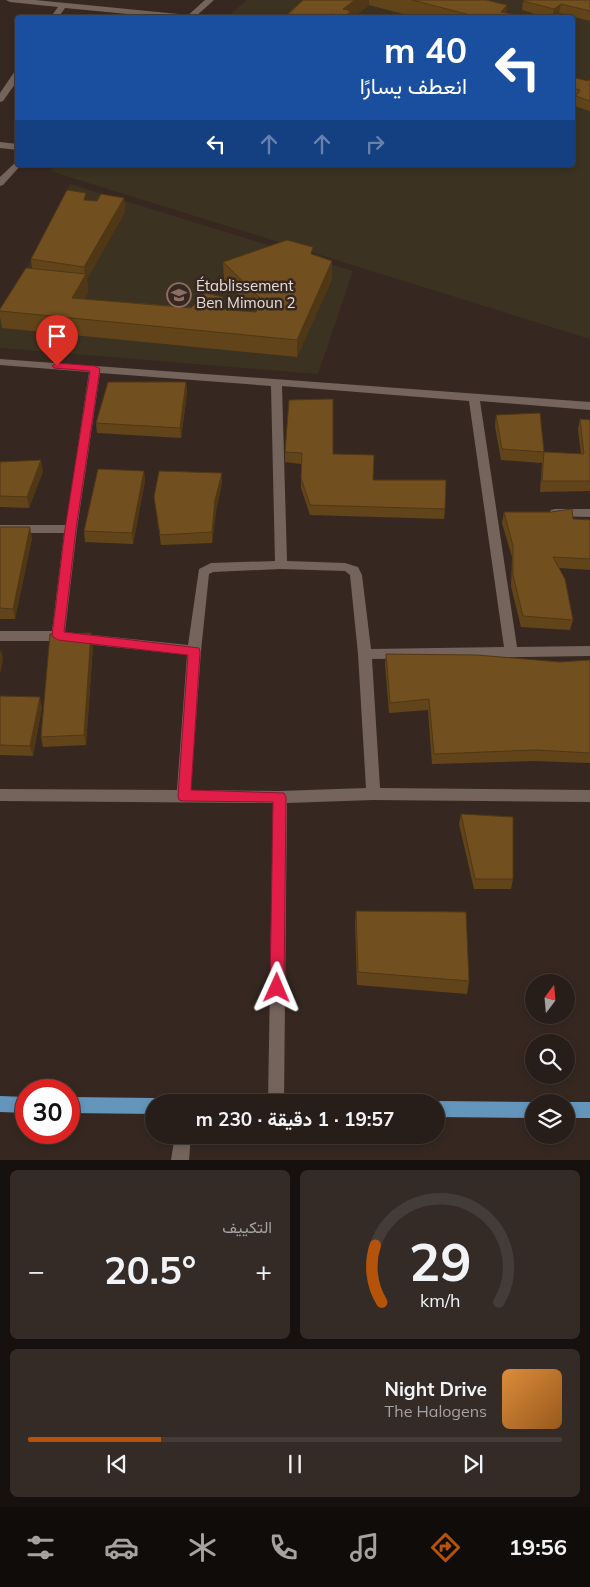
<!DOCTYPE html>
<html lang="ar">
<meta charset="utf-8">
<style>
body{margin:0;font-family:Mulish,Vazirmatn,sans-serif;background:#342b26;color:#f1f3f6;direction:rtl;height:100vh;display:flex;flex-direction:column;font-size:19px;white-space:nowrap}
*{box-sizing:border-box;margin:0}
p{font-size:16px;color:#a5a2a2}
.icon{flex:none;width:28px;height:28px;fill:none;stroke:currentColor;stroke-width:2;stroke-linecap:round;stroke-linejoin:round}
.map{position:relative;height:1160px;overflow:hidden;direction:ltr}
.drawer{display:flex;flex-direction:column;gap:10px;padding:10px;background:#16100e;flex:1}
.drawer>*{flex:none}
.hud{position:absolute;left:15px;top:15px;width:560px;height:152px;border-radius:5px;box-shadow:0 2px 8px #0003,0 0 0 1px #443c38;direction:rtl;background:#1a4fa0;color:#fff;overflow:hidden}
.needle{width:32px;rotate:16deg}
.buttons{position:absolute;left:525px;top:974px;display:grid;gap:10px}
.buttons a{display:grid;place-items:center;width:50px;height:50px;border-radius:50%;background:#281e19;box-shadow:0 2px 8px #0003,0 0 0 1px #443c38;font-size:25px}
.speed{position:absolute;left:15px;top:1079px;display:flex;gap:10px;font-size:25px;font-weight:700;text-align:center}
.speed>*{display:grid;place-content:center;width:65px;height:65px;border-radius:50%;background:#281e19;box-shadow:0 2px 8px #0003,0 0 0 1px #443c38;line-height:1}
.speed .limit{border:8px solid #d22;background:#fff;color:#111}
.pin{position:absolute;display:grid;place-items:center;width:42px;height:42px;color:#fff;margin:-51px -21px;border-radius:50% 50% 50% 0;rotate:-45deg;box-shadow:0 0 5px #0007}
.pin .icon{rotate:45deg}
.me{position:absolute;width:55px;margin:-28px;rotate:1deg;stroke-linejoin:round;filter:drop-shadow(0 0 4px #0008)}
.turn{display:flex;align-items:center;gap:18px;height:105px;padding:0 25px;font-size:22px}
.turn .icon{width:65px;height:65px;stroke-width:2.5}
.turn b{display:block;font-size:35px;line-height:42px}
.lanes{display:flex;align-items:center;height:48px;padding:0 25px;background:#0003;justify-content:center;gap:25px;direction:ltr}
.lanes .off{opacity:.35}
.big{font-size:38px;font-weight:700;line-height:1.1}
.drawer .card{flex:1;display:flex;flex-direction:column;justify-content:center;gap:8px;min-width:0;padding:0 18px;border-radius:8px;background:#342b26}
.drawer .dial{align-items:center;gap:0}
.dial svg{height:130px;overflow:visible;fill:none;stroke:#443c38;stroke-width:7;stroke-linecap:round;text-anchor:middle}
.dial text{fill:#f1f3f6;stroke:none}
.song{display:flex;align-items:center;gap:15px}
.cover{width:60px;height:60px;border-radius:8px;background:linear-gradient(135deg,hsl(30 70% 55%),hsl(30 70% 35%))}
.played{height:5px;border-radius:2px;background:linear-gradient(90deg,#b45309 25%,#443c38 25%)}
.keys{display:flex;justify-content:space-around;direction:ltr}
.heat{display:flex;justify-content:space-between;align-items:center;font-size:28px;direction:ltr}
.drawer .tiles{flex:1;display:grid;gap:10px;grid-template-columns:1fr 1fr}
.card:last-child{grid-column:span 2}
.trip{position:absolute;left:145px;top:1094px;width:300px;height:50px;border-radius:25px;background:#281e19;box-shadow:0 2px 8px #0003,0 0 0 1px #443c38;font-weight:700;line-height:50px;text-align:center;direction:rtl}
.tabs{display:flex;height:80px;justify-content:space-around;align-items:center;background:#100c0a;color:#a5a2a2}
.tabs .icon{width:35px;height:35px}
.tabs .on{color:#b45309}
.tabs b{font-size:22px;color:#f1f3f6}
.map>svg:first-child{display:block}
.education{fill:#3b3221}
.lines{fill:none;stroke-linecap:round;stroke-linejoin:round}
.minor{fill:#74645c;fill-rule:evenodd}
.tertiary{fill:#74645c;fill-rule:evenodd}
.primary{fill:#6496bb;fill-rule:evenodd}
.wall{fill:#62441a}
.shaded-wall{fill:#503715}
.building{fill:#724f1e;stroke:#503715}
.route{fill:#e11d48;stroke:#92132f}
.labels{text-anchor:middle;stroke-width:5;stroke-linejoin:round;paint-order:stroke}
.poi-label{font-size:15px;fill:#e9dfda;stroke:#362821;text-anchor:start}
</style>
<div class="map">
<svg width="590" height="1160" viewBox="0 0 590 1160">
<rect width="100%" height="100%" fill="#362821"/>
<path class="education" d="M247,0h343v339l-540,-168 6,-6h516v-147l-345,-1z
M70,184l283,87 -35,103 -318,-26v-29z"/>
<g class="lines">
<path class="minor" d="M6,0h29l154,15 4,2 -24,1 -104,-10 -7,10h-8l8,-11 -48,-5z
M15,71h3v9l-15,21 -3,1v-9z
M0,142l18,2v6l-18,-2z
M0,359l590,43v8l-110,-9 37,246 73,-1v10l-218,3 8,129 210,2v12l-217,-2 -86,3 -3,299h-16l5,-299 -273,-2v-12l177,1 10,-135 -129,-14h-58v-10h52l12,-98h-64v-8h66l23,-153 -89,-7zM100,373l171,13 4,175 -64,2 -12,6 -11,76 -123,-13 12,-103zM282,386l187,15 35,246 -133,2 -9,-74 -4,-8 -13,-4 -58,-2zM281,569l64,2 5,4 8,79 8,134 -86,3 -89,-1 10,-139 8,-77 4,-2z
M555,509h35v8l-39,-1 -2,-3 2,-3z
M175,1135h16l-2,25h-18z"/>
<path class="tertiary" d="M205,0h9l-20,18h-9z
M18,160v5h3l-18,20 -3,1v-9z"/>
<path class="primary" d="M0,1096l26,1v16l-26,-1z
M69,1097l85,1 7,4h-7v12l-85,-1z
M436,1101l98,1h2h-2v16l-98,-1v-15h-4z
M564,1102h26v16h-24v-16z"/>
</g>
<path class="wall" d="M303,0h183l21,5 -1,8 12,5h-100l-49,-13 -17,13h-68z
M590,0v21l-31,-8 -5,5h-6l-26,-8 1,-9z
M572,77l16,4 2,-3v33l-16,-5 1,-7 -3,-1z
M124,198l1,14 -38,67 1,13 -4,7 172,13 -32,-32 -1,-18 90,-8 19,7v18l-35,78 -295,-29 -2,-11v-8l32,-40 -1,-10 56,-59 10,1z
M186,382l1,11 -6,45 -84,-5 -1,-10z
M496,415l48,37 -2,11 -41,-3 -6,-34z
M580,419l10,1v71l-50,1 2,-29 2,-11 37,2 -3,-25z
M285,452l48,2 40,26 72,29 -1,10 -134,-4 -9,-27v-24l-16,-2z
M0,462l43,9 -14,37 -29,-1z
M144,471l1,10 -12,63 -48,-2 -1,-11z
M222,483l-6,28 -4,32 -51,2 -7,-48z
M504,512l69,7 17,1v50l-31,-2 14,52 -3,10 -49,-3 -10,-41 1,-29 -10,-34z
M0,527l32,11 -17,81h-15z
M93,644l-7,101 -43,2 -2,-10z
M386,654l174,8 30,-2v103l-56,-2 -102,3 -4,-54 -39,3 -4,-49z
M0,696l42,11 -9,49 -33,-1z
M461,814l52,65 -2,10h-37l-15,-65z
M356,911l113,70 -2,13 -110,-9 -2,-61z"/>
<path class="shaded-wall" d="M355,0h14v5l-17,13h-7l-2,-9z
M561,4l-2,9 -5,5h-2l2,-9z
M507,5l-2,13 -4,-6z
M124,198l1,14 -38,67 1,13 -14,24 -2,-18 13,-22 -1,-9z
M332,261v18l-35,78v-17z
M223,297l1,17 -7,-5z
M186,382l1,11 -6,45 -1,-10z
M41,460l2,11 -14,37 -2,-11z
M144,471l1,10 -12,63 -1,-11z
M222,473v10l-6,28 -4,32v-11l3,-32z
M30,527l2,11 -17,81 -2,-10z
M91,633l2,11 -7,101 -2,-10z
M1,649l2,10 -3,16v-22z
M40,697l2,10 -9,49 -3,-10z"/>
<path class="building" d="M303,0h52l-12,9 8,2 -6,5 -13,-2 -4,4h-44z
M412,0h74l21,5 -6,7 17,3 -4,3h-32z
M524,0h66v11l-29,-7 -7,5 -31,-8z
M262,16l7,2h-10z
M572,77l16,4 2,-3v23l-14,-5 4,-6 -8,-2z
M67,190l19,3 -2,7 13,1 4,-7 23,4 -40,69 -53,-8z
M287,240l26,7 -2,7 21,7 -35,79 -297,-29v-2l26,-41 60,6 -14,24 119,10 14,-15 18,4 -6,12 39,3 5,-13 -38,-37z
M108,382h78l-6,46 -84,-5z
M333,399v55l41,1 -1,25h73l-1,29 -135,-4 -9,-27 1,-25 -17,-1 4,-52z
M540,413l4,39 -42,-3 -6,-34z
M580,419l10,1v61h-48l2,-29 40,2z
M41,460l-14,37 -27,-1v-34z
M98,469l46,2 -12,62 -48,-2z
M159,471l63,2 -7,27 -3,32 -52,3 -6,-38z
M572,509l1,10 17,1v39l-37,-2 12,22 8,41 -50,-4 -10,-41v-29l-9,-34h47z
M0,527h30l-17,82 -13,-1z
M91,633l-7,102 -43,2 9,-103z
M386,654l91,1 83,7 30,-2v93l-54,-3 -102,4 -5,-55 -39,4z
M0,696l40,1 -10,49 -30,-1z
M461,814l52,3v62h-38z
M356,911l110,1 3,69 -111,-9z"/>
<path class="route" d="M57,363l38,3 5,3 -24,160 -12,103 135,16 1,4 -9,138 93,3 2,4 -2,191 -2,5 -5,2 -5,-2 -2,-5 3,-186 -89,-1 -5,-1 -1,-4 10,-141 -130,-15 -6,-4 13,-107 25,-158 -36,-3 -2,-2z"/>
<defs>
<g id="school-ring" transform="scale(1.25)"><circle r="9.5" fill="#362821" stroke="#8d6e63" stroke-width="1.5"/><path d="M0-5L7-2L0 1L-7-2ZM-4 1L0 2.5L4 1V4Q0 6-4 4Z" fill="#8d6e63"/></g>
</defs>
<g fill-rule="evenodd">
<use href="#school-ring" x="179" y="295"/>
</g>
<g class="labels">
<g class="poi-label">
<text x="196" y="291">Établissement<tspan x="196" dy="17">Ben Mimoun 2</tspan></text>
</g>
</g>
</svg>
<div class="buttons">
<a><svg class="needle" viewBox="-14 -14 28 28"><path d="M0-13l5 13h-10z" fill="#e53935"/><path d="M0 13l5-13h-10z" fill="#a5a2a2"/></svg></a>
<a><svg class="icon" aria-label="search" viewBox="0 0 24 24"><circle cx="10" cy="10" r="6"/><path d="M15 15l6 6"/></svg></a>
<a><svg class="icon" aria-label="layers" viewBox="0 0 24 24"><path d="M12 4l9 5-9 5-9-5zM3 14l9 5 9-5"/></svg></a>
</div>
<div class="speed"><div class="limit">30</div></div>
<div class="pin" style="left:57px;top:366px;background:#d93025"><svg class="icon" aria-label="arrive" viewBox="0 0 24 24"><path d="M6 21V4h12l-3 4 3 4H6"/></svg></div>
<svg class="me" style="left:277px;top:988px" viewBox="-20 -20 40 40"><path d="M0-17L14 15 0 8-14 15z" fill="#e11d48" stroke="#fff" stroke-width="4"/></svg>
<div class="trip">19:57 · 1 دقيقة · 230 m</div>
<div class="hud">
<div class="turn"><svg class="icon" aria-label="left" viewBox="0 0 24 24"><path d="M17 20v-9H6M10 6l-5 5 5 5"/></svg><div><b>40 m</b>انعطف يسارًا</div></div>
<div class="lanes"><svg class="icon" aria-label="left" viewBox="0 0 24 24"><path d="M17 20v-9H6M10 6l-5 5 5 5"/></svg><svg class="icon off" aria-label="ahead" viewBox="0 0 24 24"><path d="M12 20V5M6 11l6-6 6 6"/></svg><svg class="icon off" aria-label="ahead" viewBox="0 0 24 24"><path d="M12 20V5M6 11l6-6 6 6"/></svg><svg class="icon off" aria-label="right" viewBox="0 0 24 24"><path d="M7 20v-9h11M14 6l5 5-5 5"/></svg></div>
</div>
</div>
<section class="drawer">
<div class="tiles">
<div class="card dial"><svg viewBox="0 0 100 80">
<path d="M14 69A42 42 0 1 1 86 69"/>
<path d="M14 69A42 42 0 0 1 10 34" stroke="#b45309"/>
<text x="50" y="56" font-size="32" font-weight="700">29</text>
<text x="50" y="72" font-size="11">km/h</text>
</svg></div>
<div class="card"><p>التكييف</p>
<div class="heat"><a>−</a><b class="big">20.5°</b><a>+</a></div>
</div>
<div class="card">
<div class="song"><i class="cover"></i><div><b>Night Drive</b><p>The Halogens</p></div></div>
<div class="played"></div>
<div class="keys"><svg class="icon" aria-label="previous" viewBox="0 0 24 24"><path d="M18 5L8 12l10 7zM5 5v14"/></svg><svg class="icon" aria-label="pause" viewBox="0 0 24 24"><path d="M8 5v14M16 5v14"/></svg><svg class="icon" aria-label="next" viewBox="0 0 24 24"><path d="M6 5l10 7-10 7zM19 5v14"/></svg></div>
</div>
</div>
</section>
<nav class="tabs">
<b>19:56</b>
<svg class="icon on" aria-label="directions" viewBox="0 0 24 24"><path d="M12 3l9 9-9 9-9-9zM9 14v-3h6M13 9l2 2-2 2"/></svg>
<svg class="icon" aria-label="music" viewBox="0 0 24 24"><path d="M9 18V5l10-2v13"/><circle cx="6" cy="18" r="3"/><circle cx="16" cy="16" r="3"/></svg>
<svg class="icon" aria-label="phone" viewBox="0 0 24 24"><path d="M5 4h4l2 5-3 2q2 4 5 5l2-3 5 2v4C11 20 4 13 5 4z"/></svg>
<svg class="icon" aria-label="climate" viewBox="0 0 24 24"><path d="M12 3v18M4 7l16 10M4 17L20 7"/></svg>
<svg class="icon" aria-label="car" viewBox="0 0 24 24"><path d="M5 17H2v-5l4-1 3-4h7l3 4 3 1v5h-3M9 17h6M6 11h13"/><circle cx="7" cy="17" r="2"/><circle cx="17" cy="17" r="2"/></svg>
<svg class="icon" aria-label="filters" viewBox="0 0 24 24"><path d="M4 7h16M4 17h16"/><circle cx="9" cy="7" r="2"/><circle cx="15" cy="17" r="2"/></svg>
</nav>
